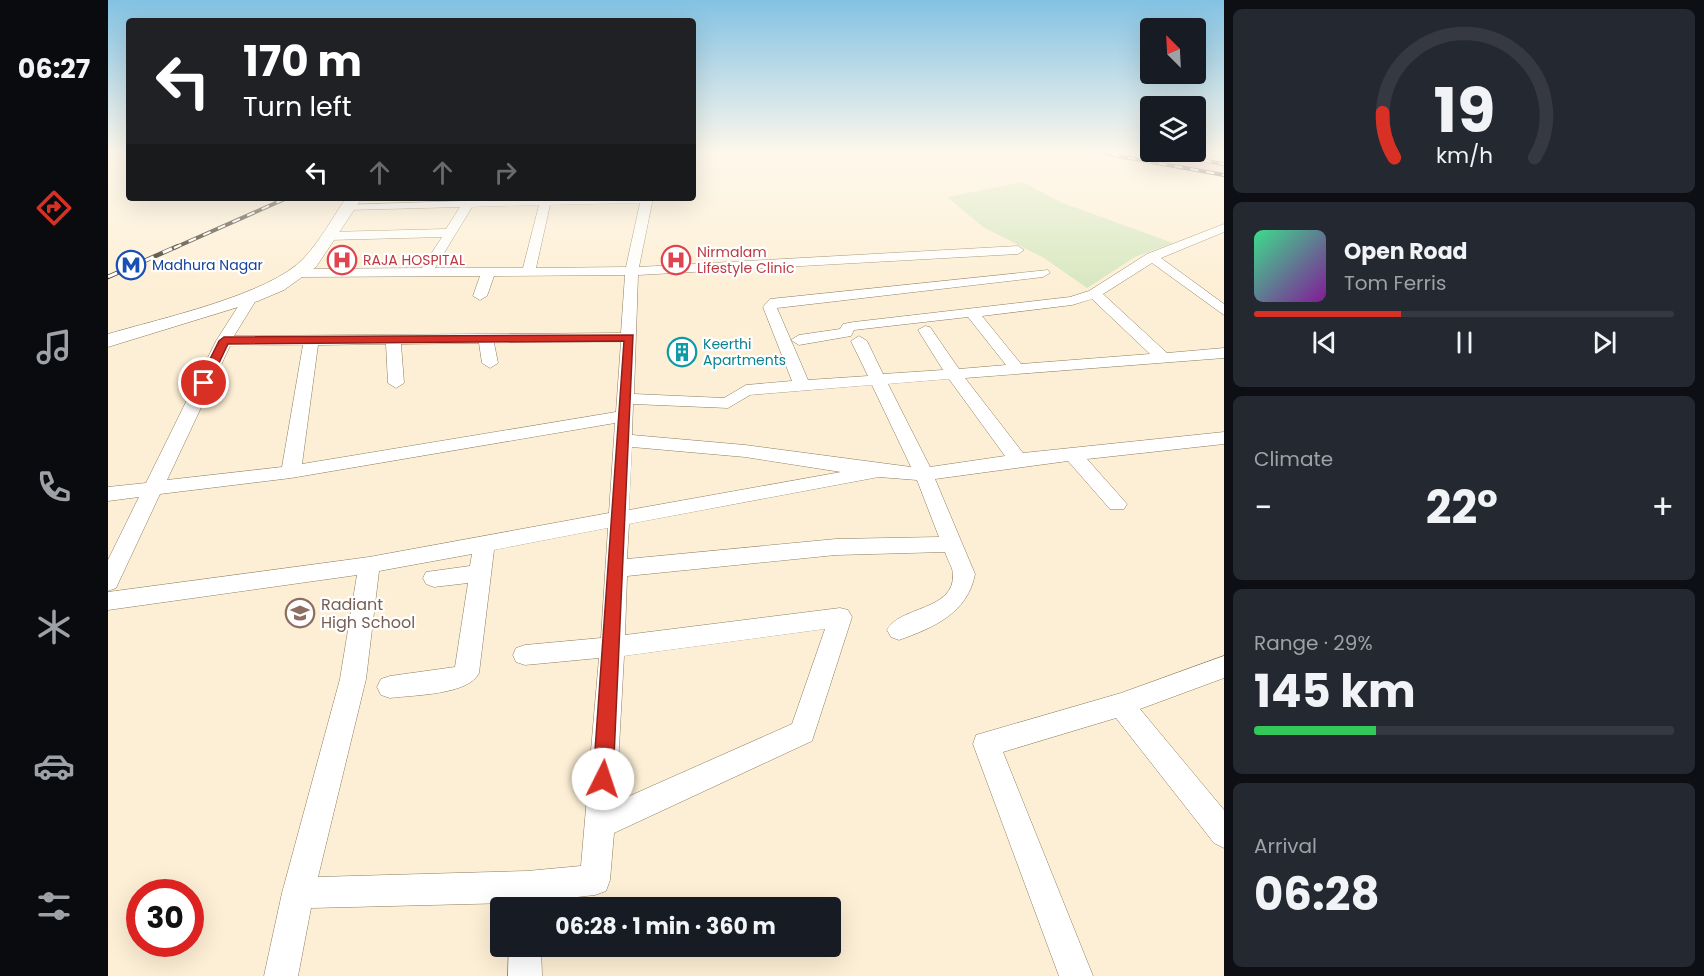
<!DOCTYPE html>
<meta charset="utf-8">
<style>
body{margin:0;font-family:Poppins,sans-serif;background:#242831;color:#f1f3f6;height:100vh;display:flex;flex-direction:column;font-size:22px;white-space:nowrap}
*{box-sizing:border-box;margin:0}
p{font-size:20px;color:#9ea1a6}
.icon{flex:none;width:33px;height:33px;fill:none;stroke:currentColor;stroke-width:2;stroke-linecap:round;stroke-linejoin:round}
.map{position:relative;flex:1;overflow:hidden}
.details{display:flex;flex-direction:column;gap:9px;padding:9px;background:#0d0f14;width:480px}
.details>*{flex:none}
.top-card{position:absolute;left:18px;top:18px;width:570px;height:183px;border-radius:6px;box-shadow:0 6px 24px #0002;background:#202124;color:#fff;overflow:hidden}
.needle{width:39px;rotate:336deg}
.tools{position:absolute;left:1032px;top:18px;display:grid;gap:12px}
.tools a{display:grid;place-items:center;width:66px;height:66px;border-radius:6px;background:#171b24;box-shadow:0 6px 24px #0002;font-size:30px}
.speed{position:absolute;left:18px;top:879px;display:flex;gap:12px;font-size:30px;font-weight:700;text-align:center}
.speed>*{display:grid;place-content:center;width:78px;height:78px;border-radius:50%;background:#171b24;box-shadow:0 6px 24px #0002;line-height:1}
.speed .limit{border:9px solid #d22;background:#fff;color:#111}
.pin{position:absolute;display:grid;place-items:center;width:51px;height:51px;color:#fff;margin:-26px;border:3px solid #fff;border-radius:50%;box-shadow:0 2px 6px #0007}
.me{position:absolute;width:66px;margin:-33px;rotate:4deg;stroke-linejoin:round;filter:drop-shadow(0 0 4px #0008)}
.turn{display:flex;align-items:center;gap:21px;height:126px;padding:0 18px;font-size:27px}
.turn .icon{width:78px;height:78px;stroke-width:2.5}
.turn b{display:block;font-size:42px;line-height:51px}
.lanes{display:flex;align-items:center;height:57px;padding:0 18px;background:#0003;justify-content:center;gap:30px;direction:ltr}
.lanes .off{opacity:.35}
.big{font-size:45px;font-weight:700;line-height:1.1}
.details .card{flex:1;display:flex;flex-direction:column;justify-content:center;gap:9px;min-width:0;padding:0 21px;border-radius:9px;background:#242831}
.details .dial{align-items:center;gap:0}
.dial svg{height:156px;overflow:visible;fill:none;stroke:#363941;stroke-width:7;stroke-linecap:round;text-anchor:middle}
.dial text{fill:#f1f3f6;stroke:none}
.song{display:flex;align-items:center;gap:18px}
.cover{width:72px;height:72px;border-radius:9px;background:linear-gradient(135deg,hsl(150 70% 55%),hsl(290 70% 35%))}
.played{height:6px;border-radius:3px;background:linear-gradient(90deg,#d93025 35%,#363941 35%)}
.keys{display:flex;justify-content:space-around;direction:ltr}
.heat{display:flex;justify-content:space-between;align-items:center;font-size:33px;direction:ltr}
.charge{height:9px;border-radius:4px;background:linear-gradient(90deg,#34c759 29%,#363941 0)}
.trip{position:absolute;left:382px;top:897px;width:351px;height:60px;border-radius:6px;background:#171b24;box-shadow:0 6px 24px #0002;font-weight:700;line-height:60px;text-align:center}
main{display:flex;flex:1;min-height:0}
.menu{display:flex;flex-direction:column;width:108px;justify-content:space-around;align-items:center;background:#090b0e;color:#9ea1a6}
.menu .icon{width:42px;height:42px}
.menu .selected{color:#d93025}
.menu b{font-size:27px;color:#f1f3f6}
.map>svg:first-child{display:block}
.green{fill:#d6e7bf}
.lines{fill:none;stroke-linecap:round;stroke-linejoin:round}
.minor-casing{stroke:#8c7d5e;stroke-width:1}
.secondary-casing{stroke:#8c7d5e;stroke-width:1}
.trunk-casing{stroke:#fff;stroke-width:1}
.minor{fill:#fff;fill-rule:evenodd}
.secondary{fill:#fff;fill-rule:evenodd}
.trunk{fill:#f6b8ba;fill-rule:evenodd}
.rail-far1-casing{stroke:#332c1f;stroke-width:4}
.rail-casing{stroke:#332c1f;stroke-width:4.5}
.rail-far1{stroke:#fff;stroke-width:2;stroke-dasharray:8;stroke-linecap:butt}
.rail{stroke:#fff;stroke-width:3;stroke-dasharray:10;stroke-linecap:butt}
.route{fill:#d93025;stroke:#8d1f18;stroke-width:1.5}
.labels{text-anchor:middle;stroke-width:4.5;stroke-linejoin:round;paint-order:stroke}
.far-health-label{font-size:14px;fill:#be3a42;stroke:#fff;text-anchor:start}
.far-transit-label{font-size:14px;fill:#164399;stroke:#fff;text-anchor:start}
.far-culture-label{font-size:14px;fill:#0d838f;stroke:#fff;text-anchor:start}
.education-label{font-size:16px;fill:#785e54;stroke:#fff;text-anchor:start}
</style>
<main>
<nav class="menu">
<b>06:27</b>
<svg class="icon selected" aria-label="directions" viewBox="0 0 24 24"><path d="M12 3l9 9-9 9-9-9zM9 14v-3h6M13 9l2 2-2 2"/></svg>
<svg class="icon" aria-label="music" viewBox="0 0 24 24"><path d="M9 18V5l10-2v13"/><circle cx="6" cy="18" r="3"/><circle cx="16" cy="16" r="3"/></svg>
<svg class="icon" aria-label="phone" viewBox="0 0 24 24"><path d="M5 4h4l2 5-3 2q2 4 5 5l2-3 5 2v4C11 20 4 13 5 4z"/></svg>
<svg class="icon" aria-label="climate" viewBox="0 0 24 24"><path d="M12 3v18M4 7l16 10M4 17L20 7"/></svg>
<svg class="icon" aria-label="car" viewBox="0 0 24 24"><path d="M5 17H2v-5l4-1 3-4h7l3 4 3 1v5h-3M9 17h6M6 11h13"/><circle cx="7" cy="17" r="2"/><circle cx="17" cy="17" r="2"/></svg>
<svg class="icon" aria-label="filters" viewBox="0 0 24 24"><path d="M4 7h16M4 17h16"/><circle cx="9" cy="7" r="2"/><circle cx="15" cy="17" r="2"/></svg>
</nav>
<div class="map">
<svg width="1116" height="976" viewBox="0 0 1116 976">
<rect width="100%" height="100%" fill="#fdefd5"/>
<path class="green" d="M915,182l37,20 113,41 -38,14 -48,31 -43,-30 -61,-31 -36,-30z"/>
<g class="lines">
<g class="minor-casing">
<path id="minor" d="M1101,152h15v5l-13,-3z
M451,198h94l-14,69 379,-21 6,4 -6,4 -380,21 -4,119 90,4 22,-13 46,-4 -29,-74 7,-8 278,-29 2,3 -7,4 -266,31 31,72 60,-4 -17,-35 8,-5 8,5 16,33 60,-4 -25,-40 7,-4 5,1 29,42 47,-4 -38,-48 -114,13 -3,6 -52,9 -8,-5 8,-5 41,-6 3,-5 11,-2 216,-25 19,-6 58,-37 77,-30v8l-63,26 63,46v11l-72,-52 -49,31 64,59 57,-5v10l-259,20 58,75 201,-21v12l-137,15 40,45 -3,5h-14l-42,-48 -133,18 40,95c-7,39 -42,54 -76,66l-8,-3 -4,-7c12,-24 68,-19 66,-56 0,-6 -6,-15 -8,-22l-109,3 -209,21 -2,59 215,-27 8,2 4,7 -40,124 -198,92 -4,47 -4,11 -11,4 -53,6v7h-32v-5l-199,5 -13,68h-34l18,-83 58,-214 17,-104 -249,35v-18l261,-35 240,-44 6,-90 -324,55 -131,16 -44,94 -8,3v-31l31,-63 -31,4v-14l38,-4 70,-142 30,-47h10l2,3 -24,39 387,-3 4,-58 -131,1 -7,20 -7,4 -7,-4 7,-20 -181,1 -7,-4 7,-4 123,-1 20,-31 -113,3 -6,-4 6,-4 117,-3 14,-22 -112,3 -4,-1v-4zM532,203l-14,64 -90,1 14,-63zM431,205l-16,63h-88l37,-61zM984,299l58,55 -129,10 -39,-48 90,-11zM513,342l-5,70 -314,52 16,-119 68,-1 2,39 8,5 8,-5 -3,-39 78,-1 3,20 8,5 8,-5 -4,-20zM195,345l-21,122 -115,13 63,-134zM841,379l56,77 -75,11 -42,-83zM764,385l39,82 -166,-22 -113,-10 1,-31 95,4 22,-13zM524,447l113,10 96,15 -212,38zM771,477l38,3 22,57 -103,2 -209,20 2,-35zM500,528l-7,110 -76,7 -9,3 -3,7 3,7 9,3 74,-7 -18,208 -54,5 -209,6 48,-198 13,-108 93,-17 -2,12 -44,6 -3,6 3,6 8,3 34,-4 -13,84 -65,9 -9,3 -4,8 4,8 9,3c23,-3 79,-3 89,-25l15,-123zM717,629l-33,95 -176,78 8,-146z
M1116,656v22l-84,31 84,101v38l-10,-5 -98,-125 -113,34 90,224h-34l-86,-232 3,-9 145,-42z
M401,946h32l1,30h-34z"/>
</g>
<g class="secondary-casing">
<path id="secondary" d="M238,198h16l-46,69 -32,23 -26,11 -150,46v-13c50,-15 162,-39 196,-76 16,-17 29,-41 42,-60z"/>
</g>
<g class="trunk-casing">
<path id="trunk" d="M1013,152h38l65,12v10l-95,-17z"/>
</g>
<use href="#minor" class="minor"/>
<use href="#secondary" class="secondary"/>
<use href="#trunk" class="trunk"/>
<g class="rail-far1-casing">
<path id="rail-far1" d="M988,152l128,23
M1048,152l68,12
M66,248l113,-50"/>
</g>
<g class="rail-casing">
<path id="rail" d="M0,277l70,-31"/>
</g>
<use href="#rail-far1" class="rail-far1"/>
<use href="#rail" class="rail"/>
</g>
<linearGradient id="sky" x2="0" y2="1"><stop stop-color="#83c2e3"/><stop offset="0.53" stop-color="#fef8ec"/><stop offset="1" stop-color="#fef8ec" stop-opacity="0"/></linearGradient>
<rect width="1116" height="289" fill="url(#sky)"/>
<path class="route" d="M525,335l-20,444 -3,7 -7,3 -7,-3 -3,-7 31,-438 -396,3 -20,42 -10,-3 21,-42 5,-4z"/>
<defs>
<g id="hospital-ring" transform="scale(1.5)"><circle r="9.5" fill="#fff" stroke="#e0444e" stroke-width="1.5"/><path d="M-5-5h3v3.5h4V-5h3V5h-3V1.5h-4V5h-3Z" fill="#e0444e"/></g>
<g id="metro-ring" transform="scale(1.5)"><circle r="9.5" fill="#fff" stroke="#1a4fb4" stroke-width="1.5"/><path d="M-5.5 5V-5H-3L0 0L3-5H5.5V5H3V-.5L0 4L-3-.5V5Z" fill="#1a4fb4"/></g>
<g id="building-ring" transform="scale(1.5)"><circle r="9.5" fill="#fff" stroke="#0f9aa8" stroke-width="1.5"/><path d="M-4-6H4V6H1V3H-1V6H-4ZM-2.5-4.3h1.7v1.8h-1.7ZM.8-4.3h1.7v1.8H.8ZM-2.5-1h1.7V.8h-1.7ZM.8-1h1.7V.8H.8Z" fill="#0f9aa8"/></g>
<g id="university-ring" transform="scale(1.5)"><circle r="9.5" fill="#fff" stroke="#8d6e63" stroke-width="1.5"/><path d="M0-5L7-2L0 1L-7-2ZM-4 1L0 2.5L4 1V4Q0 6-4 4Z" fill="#8d6e63"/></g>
</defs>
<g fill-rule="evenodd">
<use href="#hospital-ring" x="234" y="260"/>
<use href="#hospital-ring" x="568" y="260"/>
<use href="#metro-ring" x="23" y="265"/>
<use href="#building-ring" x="574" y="352"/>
<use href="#university-ring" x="192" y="613"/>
</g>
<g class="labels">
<g class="far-health-label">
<text x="589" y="257">Nirmalam<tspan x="589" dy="16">Lifestyle Clinic</tspan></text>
<text x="255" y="265">RAJA HOSPITAL</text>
</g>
<g class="far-transit-label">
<text x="44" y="270">Madhura Nagar</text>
</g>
<g class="far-culture-label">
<text x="595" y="349">Keerthi<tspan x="595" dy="16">Apartments</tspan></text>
</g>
<g class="education-label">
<text x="213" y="610">Radiant<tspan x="213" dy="18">High School</tspan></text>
</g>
</g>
</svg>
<div class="tools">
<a><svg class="needle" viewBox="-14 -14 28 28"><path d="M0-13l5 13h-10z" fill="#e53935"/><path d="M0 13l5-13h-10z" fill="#9ea1a6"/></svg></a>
<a><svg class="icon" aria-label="layers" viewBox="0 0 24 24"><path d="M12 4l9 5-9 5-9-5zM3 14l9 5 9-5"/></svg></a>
</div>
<div class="speed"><div class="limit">30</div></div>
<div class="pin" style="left:96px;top:383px;background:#d93025"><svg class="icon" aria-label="arrive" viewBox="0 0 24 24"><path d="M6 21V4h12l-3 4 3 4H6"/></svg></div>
<svg class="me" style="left:495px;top:779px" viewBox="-20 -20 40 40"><circle r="19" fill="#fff"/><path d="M0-13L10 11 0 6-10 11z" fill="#d93025"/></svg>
<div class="trip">06:28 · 1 min · 360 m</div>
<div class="top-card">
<div class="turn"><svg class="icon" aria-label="left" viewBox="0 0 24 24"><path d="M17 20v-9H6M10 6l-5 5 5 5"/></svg><div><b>170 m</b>Turn left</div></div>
<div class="lanes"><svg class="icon" aria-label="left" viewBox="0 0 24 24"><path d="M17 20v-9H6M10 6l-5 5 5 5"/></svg><svg class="icon off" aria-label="ahead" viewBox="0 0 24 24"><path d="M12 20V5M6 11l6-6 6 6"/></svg><svg class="icon off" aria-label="ahead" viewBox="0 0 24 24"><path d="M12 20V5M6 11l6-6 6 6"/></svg><svg class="icon off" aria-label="right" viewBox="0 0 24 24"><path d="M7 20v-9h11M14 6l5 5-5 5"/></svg></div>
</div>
</div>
<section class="details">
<div class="card dial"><svg viewBox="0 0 100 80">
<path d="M14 69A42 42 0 1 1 86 69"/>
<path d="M14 69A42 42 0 0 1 8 46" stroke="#d93025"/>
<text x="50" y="56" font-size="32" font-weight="700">19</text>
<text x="50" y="72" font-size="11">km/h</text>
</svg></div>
<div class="card">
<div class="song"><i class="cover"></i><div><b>Open Road</b><p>Tom Ferris</p></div></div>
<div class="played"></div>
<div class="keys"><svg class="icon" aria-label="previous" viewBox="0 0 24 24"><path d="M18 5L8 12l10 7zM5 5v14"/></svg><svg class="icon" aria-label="pause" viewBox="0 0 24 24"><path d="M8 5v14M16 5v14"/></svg><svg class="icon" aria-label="next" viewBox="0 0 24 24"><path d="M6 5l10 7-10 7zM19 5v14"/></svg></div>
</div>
<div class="card"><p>Climate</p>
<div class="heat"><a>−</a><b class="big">22°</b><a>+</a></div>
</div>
<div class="card"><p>Range · 29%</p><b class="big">145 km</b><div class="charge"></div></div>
<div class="card"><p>Arrival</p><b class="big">06:28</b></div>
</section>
</main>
